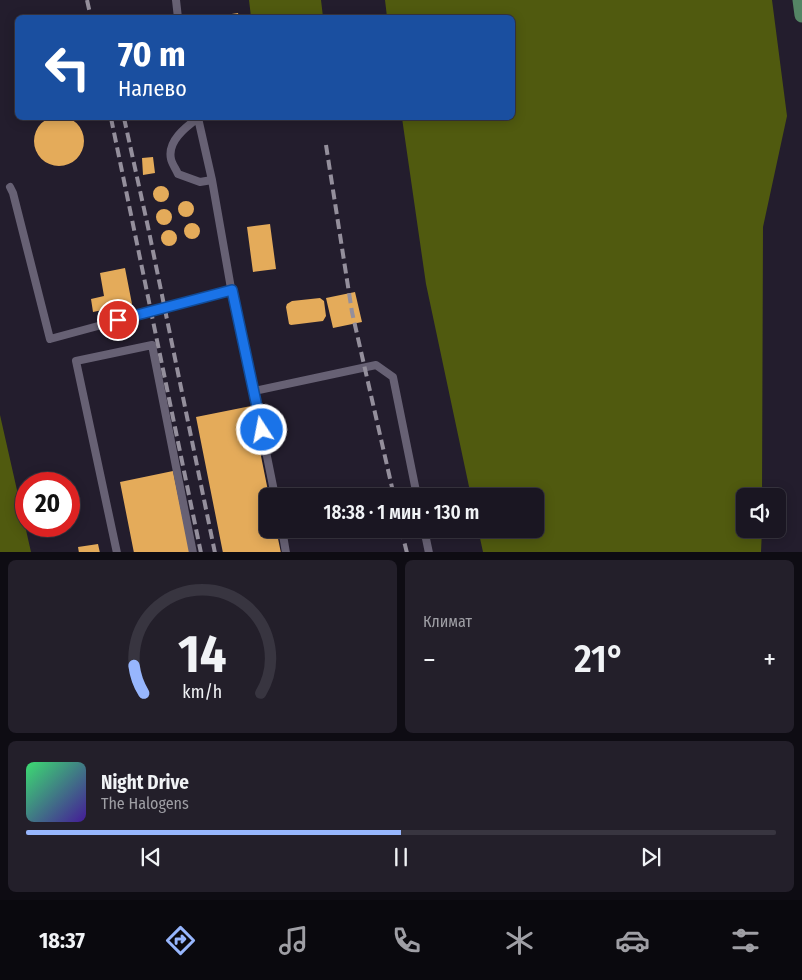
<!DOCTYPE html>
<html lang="ru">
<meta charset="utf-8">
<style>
body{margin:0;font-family:"Fira Sans Condensed",sans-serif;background:#231f2a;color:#f1f3f6;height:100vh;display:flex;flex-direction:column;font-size:19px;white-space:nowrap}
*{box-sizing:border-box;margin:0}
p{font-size:16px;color:#9f9fa5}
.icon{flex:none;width:28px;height:28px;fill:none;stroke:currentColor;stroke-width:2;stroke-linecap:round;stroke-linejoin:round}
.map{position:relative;height:552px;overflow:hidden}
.side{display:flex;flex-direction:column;gap:8px;padding:8px;background:#0e0c13;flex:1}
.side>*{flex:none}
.guide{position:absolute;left:15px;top:15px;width:500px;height:105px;border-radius:8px;box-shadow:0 2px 12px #0003,0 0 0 1px #383540;background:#1a4fa0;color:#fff;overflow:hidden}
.controls{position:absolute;left:736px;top:488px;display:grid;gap:10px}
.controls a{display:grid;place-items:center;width:50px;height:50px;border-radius:8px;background:#1a1622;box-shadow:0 2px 12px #0003,0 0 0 1px #383540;font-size:25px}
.speed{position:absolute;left:15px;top:472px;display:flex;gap:10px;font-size:25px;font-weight:700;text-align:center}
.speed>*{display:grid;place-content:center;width:65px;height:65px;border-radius:50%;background:#1a1622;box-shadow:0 2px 12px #0003,0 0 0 1px #383540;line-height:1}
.speed .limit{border:8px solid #d22;background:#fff;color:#111}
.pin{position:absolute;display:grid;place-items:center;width:42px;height:42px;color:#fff;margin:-21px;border:2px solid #fff;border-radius:50%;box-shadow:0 1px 5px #0007}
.me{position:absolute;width:55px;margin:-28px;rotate:349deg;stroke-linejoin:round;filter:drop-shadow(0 0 4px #0008)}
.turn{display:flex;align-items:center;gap:18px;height:105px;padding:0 20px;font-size:22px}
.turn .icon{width:65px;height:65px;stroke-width:2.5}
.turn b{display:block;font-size:35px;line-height:42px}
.big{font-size:38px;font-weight:600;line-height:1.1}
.side .widget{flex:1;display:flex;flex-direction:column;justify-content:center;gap:8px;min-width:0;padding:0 18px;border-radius:8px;background:#231f2a}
.side .dial{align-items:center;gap:0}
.dial svg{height:130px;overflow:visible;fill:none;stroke:#383540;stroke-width:7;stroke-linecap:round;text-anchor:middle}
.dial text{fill:#f1f3f6;stroke:none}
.song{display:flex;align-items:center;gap:15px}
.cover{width:60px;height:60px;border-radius:8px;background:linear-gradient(135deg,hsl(140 70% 55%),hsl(260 70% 35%))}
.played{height:5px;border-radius:2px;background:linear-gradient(90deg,#97b6fd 50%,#383540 50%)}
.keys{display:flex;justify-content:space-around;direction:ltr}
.heat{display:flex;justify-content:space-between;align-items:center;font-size:28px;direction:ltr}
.side .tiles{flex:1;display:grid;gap:8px;grid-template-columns:1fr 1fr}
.widget:last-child{grid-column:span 2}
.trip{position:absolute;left:259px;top:488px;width:285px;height:50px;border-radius:8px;background:#1a1622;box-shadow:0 2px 12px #0003,0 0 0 1px #383540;font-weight:600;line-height:50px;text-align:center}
.tabs{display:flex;height:80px;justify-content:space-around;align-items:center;background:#0a090e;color:#9f9fa5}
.tabs .icon{width:35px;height:35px}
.tabs .current{color:#97b6fd}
.tabs b{font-size:22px;color:#f1f3f6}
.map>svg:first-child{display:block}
.forest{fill:#505a0f}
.building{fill:#e4ab5a}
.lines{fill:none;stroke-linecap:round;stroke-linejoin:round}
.service{stroke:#676174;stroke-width:8}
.primary{stroke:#548565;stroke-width:15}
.rail{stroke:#948f9c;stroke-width:4;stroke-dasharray:10 5;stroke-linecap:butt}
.route-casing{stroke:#114b97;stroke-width:12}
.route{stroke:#1a73e8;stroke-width:9}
</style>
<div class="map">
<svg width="802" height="553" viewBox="0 0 802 553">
<rect width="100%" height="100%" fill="#231d2d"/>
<path class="forest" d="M249,0h72l2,17h-72z
M385,0h387l15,116 -24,111 -1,269h-17v33h17l-1,23h-278l-5,-23h57v-33h-64l-45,-212 -24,-166h110v-100l-125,-1z
M0,415l31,137h-31z"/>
<path class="building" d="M238,13l1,5h-21l1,-2z
M34 141a25 25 0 1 1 50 0a25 25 0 1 1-50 0Z
M153,157l2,16 -12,2 -1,-17z
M153 194a8 8 0 1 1 16 0a8 8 0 1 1-16 0Z
M178 209a8 8 0 1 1 16 0a8 8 0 1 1-16 0Z
M156 217a8 8 0 1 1 16 0a8 8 0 1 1-16 0Z
M184 231a8 8 0 1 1 16 0a8 8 0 1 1-16 0Z
M270,224l6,45 -23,3 -6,-45z
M161 238a8 8 0 1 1 16 0a8 8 0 1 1-16 0Z
M125,268l7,36 -39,8 -2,-13 13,-3 -4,-23z
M355,292l7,30 -29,6 -7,-30z
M320,298l4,3 2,15 -3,5 -32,4 -2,-1 -3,-17 1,-3 5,-3z
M251,406l18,90h-1v33h8l5,24h-58l-27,-136z
M173,471l17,82h-56l-14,-71z
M98,544l2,9h-21l-1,-6z"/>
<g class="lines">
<path class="service" d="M176,0l2,18
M198,118l14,62 20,114 23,103 20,99
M198,118c-12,9 -31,23 -27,41 1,5 5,10 7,15l22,8 12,-2
M10,187l3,6 37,146 181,-49
M254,391l122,-26 17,12 24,119
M282,529l4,24
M424,529l5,24
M117,553l-41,-192 76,-16 41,208"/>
<path class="primary" d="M800,0l2,15"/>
<path class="rail" d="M87,0l4,18
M111,118l90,435
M124,118l24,109 67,326
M326,145l26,167 42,184
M401,529l6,24"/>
</g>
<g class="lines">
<g class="route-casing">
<path id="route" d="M118,320l114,-30 30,140"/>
</g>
<use href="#route" class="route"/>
</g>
</svg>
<div class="controls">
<a><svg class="icon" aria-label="sound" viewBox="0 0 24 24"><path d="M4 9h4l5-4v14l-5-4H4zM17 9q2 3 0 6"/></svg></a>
</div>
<div class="speed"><div class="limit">20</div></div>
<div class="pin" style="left:118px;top:320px;background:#d93025"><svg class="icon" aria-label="arrive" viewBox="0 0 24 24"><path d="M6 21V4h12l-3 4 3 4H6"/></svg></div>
<svg class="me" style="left:262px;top:430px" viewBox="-20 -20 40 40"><circle r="17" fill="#1a73e8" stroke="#fff" stroke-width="3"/><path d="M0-11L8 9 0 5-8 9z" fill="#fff"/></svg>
<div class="trip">18:38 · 1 мин · 130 m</div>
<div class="guide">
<div class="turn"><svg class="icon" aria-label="left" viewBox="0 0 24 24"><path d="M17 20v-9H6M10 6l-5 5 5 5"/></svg><div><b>70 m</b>Налево</div></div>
</div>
</div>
<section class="side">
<div class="tiles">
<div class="widget dial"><svg viewBox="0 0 100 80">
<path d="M14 69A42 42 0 1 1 86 69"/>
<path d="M14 69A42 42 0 0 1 8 52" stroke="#97b6fd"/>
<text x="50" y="56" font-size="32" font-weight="700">14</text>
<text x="50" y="72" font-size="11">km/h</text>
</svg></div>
<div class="widget"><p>Климат</p>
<div class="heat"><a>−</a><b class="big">21°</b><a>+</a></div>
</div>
<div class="widget">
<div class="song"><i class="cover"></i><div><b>Night Drive</b><p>The Halogens</p></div></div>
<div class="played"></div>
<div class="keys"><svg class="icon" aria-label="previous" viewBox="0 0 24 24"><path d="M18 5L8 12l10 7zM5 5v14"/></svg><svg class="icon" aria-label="pause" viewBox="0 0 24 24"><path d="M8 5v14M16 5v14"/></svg><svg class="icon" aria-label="next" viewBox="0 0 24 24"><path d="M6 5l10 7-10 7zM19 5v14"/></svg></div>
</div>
</div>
</section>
<nav class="tabs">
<b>18:37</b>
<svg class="icon current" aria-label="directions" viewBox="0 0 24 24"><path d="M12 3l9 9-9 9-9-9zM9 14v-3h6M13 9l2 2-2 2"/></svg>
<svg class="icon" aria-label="music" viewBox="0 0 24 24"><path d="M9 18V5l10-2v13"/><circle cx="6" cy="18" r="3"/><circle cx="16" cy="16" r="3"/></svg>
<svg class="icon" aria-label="phone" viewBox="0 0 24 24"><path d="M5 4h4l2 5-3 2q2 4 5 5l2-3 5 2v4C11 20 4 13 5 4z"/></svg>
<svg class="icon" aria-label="climate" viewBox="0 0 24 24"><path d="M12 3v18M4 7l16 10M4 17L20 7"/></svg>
<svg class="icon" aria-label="car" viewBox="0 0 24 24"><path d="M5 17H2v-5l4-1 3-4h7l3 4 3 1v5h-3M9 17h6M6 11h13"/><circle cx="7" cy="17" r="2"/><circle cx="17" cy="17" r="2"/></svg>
<svg class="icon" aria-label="filters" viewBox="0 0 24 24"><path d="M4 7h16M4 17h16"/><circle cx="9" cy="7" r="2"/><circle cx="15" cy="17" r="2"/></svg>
</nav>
